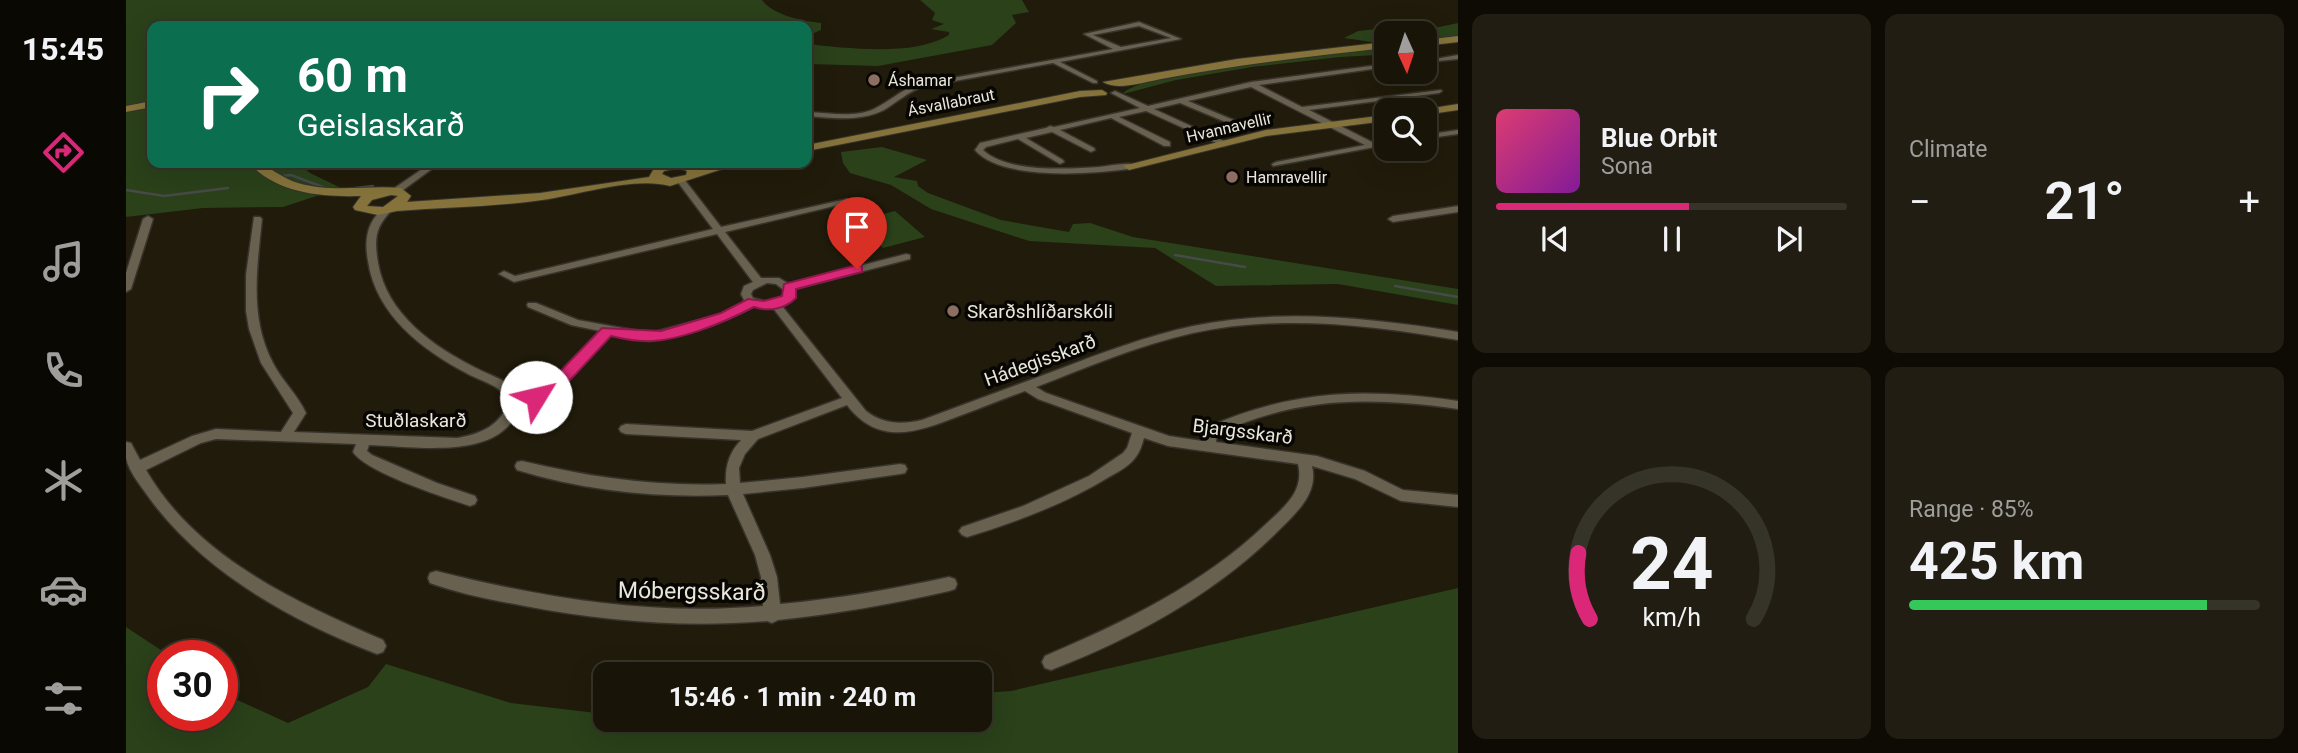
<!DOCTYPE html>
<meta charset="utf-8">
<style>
body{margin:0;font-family:Roboto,sans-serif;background:#211d12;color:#f1f3f6;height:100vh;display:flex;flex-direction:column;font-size:26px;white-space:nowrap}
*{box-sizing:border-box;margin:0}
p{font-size:23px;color:#9f9e9c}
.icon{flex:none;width:38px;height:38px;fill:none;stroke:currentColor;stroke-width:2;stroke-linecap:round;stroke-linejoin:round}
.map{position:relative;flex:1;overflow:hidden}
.drawer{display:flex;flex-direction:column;gap:14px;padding:14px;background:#0d0b04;width:840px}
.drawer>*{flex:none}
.banner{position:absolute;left:21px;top:21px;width:665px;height:147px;border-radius:14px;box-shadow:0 7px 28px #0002,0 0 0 2px #363329;background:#0b6e4f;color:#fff;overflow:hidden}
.needle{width:46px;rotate:177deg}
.tools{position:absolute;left:1248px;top:21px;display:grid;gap:14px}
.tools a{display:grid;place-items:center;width:63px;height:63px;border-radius:14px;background:#181408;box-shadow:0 7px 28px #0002,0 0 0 2px #363329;font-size:35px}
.speed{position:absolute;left:21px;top:640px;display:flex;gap:14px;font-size:35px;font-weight:700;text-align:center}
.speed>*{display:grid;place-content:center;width:91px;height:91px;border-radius:50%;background:#181408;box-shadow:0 7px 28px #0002,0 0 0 2px #363329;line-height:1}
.speed .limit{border:10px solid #d22;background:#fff;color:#111}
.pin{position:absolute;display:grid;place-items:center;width:60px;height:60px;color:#fff;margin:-72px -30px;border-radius:50% 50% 50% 0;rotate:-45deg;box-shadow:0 0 7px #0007}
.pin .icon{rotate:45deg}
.me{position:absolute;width:77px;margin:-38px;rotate:54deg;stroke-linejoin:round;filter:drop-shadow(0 0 5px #0008)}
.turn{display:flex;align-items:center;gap:24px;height:147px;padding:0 35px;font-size:32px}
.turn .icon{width:91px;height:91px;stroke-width:2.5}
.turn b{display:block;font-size:49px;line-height:60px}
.big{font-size:52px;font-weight:700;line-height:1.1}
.drawer .card{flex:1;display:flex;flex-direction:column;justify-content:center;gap:10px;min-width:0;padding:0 24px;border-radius:14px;background:#211d12}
.drawer .dial{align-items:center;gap:0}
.dial svg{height:182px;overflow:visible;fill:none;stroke:#363329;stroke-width:7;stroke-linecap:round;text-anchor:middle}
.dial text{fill:#f1f3f6;stroke:none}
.song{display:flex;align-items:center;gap:21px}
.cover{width:84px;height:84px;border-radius:10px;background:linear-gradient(135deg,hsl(340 70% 55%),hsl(290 70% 35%))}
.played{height:7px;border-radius:4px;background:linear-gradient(90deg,#db2777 55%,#363329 55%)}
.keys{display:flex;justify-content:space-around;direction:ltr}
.heat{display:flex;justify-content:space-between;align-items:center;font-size:38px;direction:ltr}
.charge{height:10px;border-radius:5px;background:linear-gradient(90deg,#34c759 85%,#363329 0)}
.drawer .tiles{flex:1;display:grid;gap:14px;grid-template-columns:repeat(2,1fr)}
.trip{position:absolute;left:467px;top:662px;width:399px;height:70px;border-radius:14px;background:#181408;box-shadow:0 7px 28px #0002,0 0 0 2px #363329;font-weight:700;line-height:70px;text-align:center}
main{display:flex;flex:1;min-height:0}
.tab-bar{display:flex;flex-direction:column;width:126px;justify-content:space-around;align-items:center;background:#0a0803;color:#9f9e9c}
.tab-bar .icon{width:49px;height:49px}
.tab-bar .current{color:#db2777}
.tab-bar b{font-size:32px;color:#f1f3f6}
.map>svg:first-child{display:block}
.green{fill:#2a411a}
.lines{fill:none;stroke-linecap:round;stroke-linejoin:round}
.stream{stroke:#464a49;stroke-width:2.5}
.street-casing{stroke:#37332c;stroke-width:3}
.secondary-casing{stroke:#37332c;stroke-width:2}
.street{fill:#68614f;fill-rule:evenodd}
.secondary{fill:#85733b;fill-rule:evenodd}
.route{fill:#db2777;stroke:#8e194d;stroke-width:2}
.education-dot{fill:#8d6e63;stroke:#080602;stroke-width:2.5}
.labels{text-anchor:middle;stroke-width:7;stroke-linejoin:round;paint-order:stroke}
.far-poi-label{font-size:16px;fill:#e9e6db;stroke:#080602;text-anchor:start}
.far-street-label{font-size:16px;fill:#e9e6db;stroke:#080602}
.poi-label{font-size:19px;fill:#e9e6db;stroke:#080602;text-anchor:start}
.street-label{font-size:19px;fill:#e9e6db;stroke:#080602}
.near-street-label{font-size:23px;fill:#e9e6db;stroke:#080602}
</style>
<main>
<nav class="tab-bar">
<b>15:45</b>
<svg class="icon current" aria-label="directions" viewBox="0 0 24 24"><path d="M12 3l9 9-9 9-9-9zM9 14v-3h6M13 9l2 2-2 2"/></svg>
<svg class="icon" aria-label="music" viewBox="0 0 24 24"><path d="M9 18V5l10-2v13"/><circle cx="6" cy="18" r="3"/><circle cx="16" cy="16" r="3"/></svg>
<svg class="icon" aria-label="phone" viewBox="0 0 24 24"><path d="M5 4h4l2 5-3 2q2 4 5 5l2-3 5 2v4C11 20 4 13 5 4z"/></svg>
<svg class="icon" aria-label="climate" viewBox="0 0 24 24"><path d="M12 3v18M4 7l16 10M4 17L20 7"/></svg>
<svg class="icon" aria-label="car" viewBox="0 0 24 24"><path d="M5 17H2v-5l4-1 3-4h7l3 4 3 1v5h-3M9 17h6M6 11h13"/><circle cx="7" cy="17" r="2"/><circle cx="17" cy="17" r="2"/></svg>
<svg class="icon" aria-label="filters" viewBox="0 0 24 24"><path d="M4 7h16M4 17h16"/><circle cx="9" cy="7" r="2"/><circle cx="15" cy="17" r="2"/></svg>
</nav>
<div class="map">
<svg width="1332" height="753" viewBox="0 0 1332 753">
<rect width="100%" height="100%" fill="#201b0a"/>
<path class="green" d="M0,0h636c11,15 40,21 59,23v7l-14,6v-10l-257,-2 -398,2v137h146l12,10 31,15 -58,19 -80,1 -77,9z
M794,0h102l7,12 -17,3 4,8 -24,22 -114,21 -71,-2v-20c39,4 107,13 142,-9v-3l-18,-3 13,-5 -12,-4 3,-7z
M1332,23v13l-33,4 -1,-7h-38v11l-42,-6 14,-7 46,-5 16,5z
M1256,49l4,2v6l-9,-2 -37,2 -88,10 -76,13 -53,14c14,-23 221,-41 259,-45z
M756,147l45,13 -33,17 23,4 1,5 10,7 73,27 68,12 4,-8 17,-1 43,14 325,52v16l-120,-21 -122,2 -61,-38 -126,-7 -98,-32 -40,-24 -41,-12 -7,-10 -2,-11z
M769,211l30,26 -42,11 -27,-27z
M1332,588v165h-1332v-126l44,29h-7v60h59v-23l66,30 80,-36 18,-23 125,39 94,11 1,5h374v-26l31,-2z"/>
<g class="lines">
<path class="stream" d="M155,176l10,-1 37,14
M220,189l27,-3 -1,2
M0,190l38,6 64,-8
M1049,255l70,12
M1269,286l63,11"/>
<g class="street-casing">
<path id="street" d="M1013,22l42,17 -121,23 37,19v2h-4l-40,-20 -131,24c-14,5 -25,15 -38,23 -24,12 -52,8 -77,6v-4c22,1 47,6 67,-3 16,-8 28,-20 45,-25l194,-35 -29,-15zM1013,26l32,12 -50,9 -28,-12z
M1332,55v4l-20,2 -3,-2z
M1252,65l3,2 -1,1 -121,17 43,22 139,-17 1,1 -3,2 -130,17 65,33 12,-2v4l-113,21 -1,-2 4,-2 89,-17 -114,-58 -63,14 55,23 1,2 -4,2 -60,-25 -26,6 72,33v4h-3l-77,-35 -27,6 51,25v4h-6l-53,-28 -51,12 34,18 1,2 -4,2 -39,-20 -26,6 37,22 1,2 -4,2 -42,-25 -32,8 -3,3c24,23 85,19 116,17 11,-1 22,-4 33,-3l1,2 -4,3c-39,5 -127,12 -154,-19l5,-7 66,-15 4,-2 4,1 86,-19 -27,-14 -2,-1 4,-2 33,15 103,-24z
M1332,130v4l-34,5v-4z
M305,163h9l-41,30h-6v-4z
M555,178l3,1 37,48 126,-28v4l-122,29 36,46h18l10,6 117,-30 4,1v4l-115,30 -2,10 -11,7 84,105c17,13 35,14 56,9 45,-17 90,-33 135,-50 44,-17 90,-34 136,-44 88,-18 178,-8 265,6v8c-87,-15 -178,-26 -265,-7 -54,12 -105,34 -157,54l10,6 123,43 33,5 4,-13c87,-39 160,-40 252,-27v8c-88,-12 -159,-13 -241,25l-1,8 101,14 48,15 38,19 55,5v12l-57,-6 -46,-22 -43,-13c7,28 -17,48 -35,66 -63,63 -144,106 -226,138l-6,-2 -3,-6 3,-6c79,-34 157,-71 220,-131 18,-17 40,-33 33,-61l-130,-18 -24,-8c-2,7 -4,14 -9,20 -6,8 -17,14 -26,19 -44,27 -93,45 -142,60l-5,-2 -3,-4 3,-4 61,-21 66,-30 34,-23 4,-5 5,-15 -94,-34 -13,-8c-22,8 -44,17 -66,25 -41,16 -80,31 -112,-11l-89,34 -13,15 -6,14 1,15 63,-6 97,-13 5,1 2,4 -2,4 -5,1 -97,14 -60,6 27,61 7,22 3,27c57,-5 113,-15 169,-27l6,2 2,5 -2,5 -6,2c-57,13 -113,23 -171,29l-6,3 -5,-2c-81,7 -163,0 -242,-15 -32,-6 -65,-12 -95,-23l-2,-5 2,-5 6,-2c107,27 217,45 327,35l-2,-29 -6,-22 -27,-60c-71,3 -143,-4 -211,-25l-2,-4 2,-4 5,-1c67,16 134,26 204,23 -1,-18 3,-31 15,-44l-115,-6 -5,-2 -2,-3 2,-3 5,-2 126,7 90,-33 -69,-90 -20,-2 -23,12 -80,23 -39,-8 -57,60 -14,7 -20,4c-15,59 -105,42 -151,41l-2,6 5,4 65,28 38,13 2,4 -2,4 -5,2c-26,-9 -103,-33 -117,-54l3,-8 -140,-5 -15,4 -55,27c50,87 149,132 237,170l3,6 -3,6 -6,2c-83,-32 -169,-79 -224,-151 -9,-13 -24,-30 -27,-45 0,-5 0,-11 0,-16l5,1 9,17 52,-24 24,-7 65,3 12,-19 -32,-50 -12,-34 -3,-18v-36l8,-58h6l2,2c-5,49 -13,99 11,144 9,18 25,32 33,50l-12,19 163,6c24,-4 45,-13 52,-38 -9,-15 -26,-18 -41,-26 -46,-24 -92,-59 -100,-113 -4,-22 -1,-40 17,-54h6l2,2c-18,18 -19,29 -15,54 9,52 56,84 100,106 15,8 31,11 41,26l14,-2 13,-6 54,-56 -29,-6 -43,-18 -1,-2 1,-2h8l42,17 72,13 72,-19 23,-12 -4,-8 3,-8 9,-4 -36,-48 -203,48 -15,-8 5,-3 11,5 198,-47 -36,-48zM641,283l9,1 9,7 -1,5 -15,6 -16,-4 -2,-4 2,-4z
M1332,206v6l-65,10 -5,-3 5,-3z
M22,216l5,3 -22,70 -5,3v-19l17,-54z"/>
</g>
<g class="secondary-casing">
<path id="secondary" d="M1332,36v6l-34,4v-6z
M1260,42v6c-76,8 -150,17 -225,31 -16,3 -44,12 -58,3l134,-23z
M976,90l5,3 -1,2 -26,2 -273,54v-6l273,-54z
M26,101v6l-26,5v-6z
M1332,104v6l-34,5v-5h-4z
M1260,115v6l-120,15 -137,34 -6,-4 143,-36z
M123,163c18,-1 31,15 49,20 34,10 69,2 103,5l10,8 -4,6 133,-9 109,-16 7,-12c15,-3 31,-5 43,4l23,-6h19l-71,23c-35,-10 -92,9 -128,14 -48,7 -97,7 -145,11l-19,4 -23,-5 -2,-3 8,-11c-39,1 -84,-2 -112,-33zM553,168l8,3 -1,4 -15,3 -9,-4 2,-3zM265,195l7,1 -15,11 -16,-1 5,-6z"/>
</g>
<use href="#street" class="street"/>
<use href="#secondary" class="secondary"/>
</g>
<path class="route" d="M731,265l5,1v6l-66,17v9c-11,11 -27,14 -42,9 -29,15 -78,36 -111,34 -10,0 -22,-3 -32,-5l-51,55 -24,12 -9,-6 22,-14 53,-55 59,3 60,-18 27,-14 16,2 18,-5 2,-12z"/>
<g class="education-dot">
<circle cx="748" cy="80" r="7"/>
<circle cx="1106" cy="177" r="7"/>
<circle cx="827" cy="311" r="7"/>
</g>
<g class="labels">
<g class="far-poi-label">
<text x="762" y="86">Áshamar</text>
<text x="1120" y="183">Hamravellir</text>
</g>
<g class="far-street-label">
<text transform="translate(825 102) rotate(-11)" y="6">Ásvallabraut</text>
<text transform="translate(1103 127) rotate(-13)" y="6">Hvannavellir</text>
</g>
<g class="poi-label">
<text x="841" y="318">Skarðshlíðarskóli</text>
</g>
<g class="street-label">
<text transform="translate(914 360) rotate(-20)" y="7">Hádegisskarð</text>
<text x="290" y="427">Stuðlaskarð</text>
<text transform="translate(1117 431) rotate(7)" y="7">Bjargsskarð</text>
</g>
<g class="near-street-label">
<text transform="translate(566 591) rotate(1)" y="8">Móbergsskarð</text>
</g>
</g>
</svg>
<div class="tools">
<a><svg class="needle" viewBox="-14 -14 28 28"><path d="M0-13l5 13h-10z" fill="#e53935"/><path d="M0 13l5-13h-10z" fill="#9f9e9c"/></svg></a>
<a><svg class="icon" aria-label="search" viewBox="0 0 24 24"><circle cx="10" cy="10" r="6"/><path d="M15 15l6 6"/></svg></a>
</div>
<div class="speed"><div class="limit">30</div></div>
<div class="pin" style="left:731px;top:269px;background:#d93025"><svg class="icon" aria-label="arrive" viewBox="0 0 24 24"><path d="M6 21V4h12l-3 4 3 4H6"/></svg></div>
<svg class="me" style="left:410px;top:397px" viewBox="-20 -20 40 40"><circle r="19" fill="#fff"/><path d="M0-13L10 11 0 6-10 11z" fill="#db2777"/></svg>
<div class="trip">15:46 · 1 min · 240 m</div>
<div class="banner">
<div class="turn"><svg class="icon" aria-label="right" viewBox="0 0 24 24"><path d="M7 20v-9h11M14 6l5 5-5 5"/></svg><div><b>60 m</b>Geislaskarð</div></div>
</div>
</div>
<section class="drawer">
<div class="tiles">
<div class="card">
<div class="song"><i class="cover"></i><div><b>Blue Orbit</b><p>Sona</p></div></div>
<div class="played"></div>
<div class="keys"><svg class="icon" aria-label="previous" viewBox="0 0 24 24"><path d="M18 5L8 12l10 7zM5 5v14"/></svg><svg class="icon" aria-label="pause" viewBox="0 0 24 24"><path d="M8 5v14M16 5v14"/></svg><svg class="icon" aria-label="next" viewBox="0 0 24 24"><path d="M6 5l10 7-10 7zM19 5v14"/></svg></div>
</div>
<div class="card"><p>Climate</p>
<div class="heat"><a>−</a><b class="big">21°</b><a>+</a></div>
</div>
<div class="card dial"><svg viewBox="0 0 100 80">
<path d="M14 69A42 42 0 1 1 86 69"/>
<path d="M14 69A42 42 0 0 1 9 40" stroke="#db2777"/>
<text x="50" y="56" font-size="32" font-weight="700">24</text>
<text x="50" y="72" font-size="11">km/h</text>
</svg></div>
<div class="card"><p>Range · 85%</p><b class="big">425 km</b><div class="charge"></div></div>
</div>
</section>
</main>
